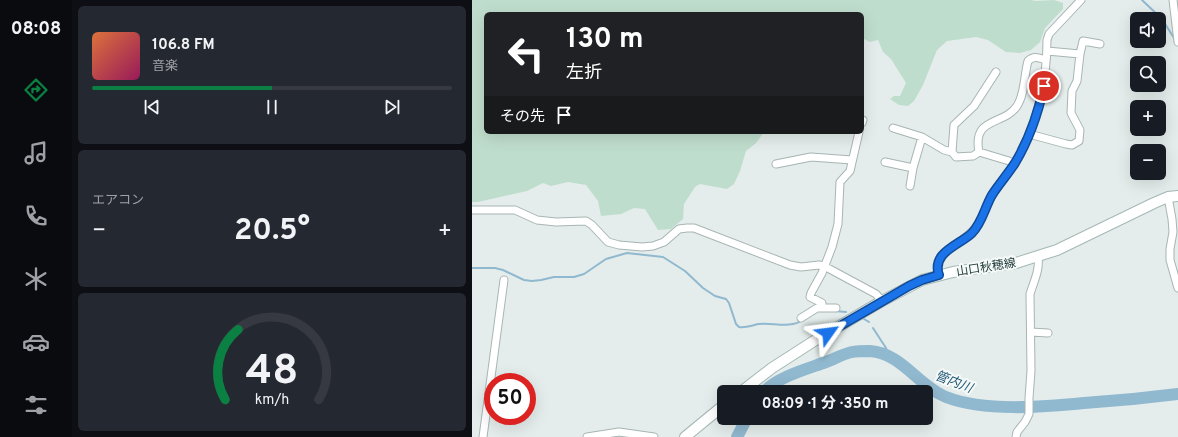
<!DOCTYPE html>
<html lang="ja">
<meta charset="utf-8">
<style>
body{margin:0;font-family:Overpass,"Noto Sans JP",sans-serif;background:#242831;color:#f1f3f6;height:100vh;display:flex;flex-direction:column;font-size:15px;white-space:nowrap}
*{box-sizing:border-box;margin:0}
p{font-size:13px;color:#9ea1a6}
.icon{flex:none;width:22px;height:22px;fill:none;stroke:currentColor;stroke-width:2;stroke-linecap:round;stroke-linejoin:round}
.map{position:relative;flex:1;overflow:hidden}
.sheet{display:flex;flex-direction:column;gap:6px;padding:6px;background:#0d0f14;width:400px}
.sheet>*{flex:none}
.banner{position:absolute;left:12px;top:12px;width:380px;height:122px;border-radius:6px;box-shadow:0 4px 16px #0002;background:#202124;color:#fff;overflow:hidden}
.tools{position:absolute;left:658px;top:12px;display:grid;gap:8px}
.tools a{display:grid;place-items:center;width:36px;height:36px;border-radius:6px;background:#171b24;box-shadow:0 4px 16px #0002;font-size:20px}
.speed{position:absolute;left:12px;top:373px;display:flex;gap:8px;font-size:20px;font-weight:700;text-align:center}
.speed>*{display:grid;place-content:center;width:52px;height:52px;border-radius:50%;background:#171b24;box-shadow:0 4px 16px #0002;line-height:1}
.speed .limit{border:6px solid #d22;background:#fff;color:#111}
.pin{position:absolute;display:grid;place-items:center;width:34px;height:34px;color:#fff;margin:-17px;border:2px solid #fff;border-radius:50%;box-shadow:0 1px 4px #0007}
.me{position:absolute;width:44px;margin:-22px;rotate:59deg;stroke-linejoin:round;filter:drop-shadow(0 0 3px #0008)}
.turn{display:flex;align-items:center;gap:14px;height:84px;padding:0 16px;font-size:18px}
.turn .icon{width:52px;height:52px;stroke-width:2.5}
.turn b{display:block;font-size:28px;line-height:34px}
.then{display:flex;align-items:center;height:38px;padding:0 16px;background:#0003;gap:8px;font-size:15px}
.big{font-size:30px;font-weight:700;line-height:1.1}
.sheet .card{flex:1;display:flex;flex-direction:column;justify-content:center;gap:6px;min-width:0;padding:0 14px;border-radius:6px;background:#242831}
.sheet .dial{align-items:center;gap:0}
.dial svg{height:104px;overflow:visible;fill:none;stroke:#363941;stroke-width:7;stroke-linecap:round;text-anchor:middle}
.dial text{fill:#f1f3f6;stroke:none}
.song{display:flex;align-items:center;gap:12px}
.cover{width:48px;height:48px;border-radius:6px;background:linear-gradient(135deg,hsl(20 70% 55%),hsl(330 70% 35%))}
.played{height:4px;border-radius:2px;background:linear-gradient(90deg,#0b8043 50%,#363941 50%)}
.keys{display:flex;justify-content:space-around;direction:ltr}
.heat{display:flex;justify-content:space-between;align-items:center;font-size:22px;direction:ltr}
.trip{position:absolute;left:245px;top:385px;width:216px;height:40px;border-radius:6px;background:#171b24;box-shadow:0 4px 16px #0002;font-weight:700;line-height:40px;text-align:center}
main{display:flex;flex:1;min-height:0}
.tab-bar{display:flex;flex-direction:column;width:72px;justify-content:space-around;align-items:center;background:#090b0e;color:#9ea1a6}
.tab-bar .icon{width:28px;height:28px}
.tab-bar .current{color:#0b8043}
.tab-bar b{font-size:18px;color:#f1f3f6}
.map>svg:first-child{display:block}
.green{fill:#bfddcd}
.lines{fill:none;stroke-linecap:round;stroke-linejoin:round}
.stream{stroke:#90b8cf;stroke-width:2}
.river{stroke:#90b8cf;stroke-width:12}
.street-casing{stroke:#a7b5b3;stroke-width:9}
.secondary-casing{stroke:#a3b8b5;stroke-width:12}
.street{stroke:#fff;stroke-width:7}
.secondary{stroke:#fff;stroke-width:10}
.route-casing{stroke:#114b97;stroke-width:10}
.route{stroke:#1a73e8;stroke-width:7}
.labels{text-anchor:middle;stroke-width:4;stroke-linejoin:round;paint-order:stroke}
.street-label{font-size:12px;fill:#243e3c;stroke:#f5f9f8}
.water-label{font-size:13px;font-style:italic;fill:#215877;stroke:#f5f9f8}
</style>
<main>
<nav class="tab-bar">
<b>08:08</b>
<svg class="icon current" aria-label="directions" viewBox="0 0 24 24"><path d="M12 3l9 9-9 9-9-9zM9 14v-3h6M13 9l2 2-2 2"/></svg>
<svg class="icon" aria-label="music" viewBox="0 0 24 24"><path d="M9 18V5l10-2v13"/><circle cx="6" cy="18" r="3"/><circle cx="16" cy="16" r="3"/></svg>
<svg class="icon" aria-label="phone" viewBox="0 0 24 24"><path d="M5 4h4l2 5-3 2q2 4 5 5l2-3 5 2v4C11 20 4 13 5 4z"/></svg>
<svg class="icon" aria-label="climate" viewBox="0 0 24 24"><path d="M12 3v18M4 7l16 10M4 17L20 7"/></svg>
<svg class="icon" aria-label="car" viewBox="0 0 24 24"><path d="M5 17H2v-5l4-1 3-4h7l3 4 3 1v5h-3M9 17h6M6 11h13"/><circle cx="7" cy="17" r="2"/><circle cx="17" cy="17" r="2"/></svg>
<svg class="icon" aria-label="filters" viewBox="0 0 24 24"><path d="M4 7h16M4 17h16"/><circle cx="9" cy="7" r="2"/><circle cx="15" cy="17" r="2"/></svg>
</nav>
<section class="sheet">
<div class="card">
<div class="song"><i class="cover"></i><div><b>106.8 FM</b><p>音楽</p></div></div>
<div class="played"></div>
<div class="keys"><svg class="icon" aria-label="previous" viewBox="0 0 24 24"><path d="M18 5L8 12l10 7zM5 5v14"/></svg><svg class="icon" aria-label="pause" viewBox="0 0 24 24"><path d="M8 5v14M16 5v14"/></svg><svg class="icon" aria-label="next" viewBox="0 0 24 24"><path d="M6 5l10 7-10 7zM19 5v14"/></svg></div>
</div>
<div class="card"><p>エアコン</p>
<div class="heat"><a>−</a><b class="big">20.5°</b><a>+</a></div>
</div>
<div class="card dial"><svg viewBox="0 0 100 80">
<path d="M14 69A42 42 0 1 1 86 69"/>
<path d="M14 69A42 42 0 0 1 24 15" stroke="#0b8043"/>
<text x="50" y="56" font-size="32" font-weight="700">48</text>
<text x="50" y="72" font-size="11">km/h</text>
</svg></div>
</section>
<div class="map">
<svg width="706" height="437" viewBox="0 0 706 437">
<rect width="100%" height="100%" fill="#e4edeb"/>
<path class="green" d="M0,0h559l5,1 18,-1 9,3v6l-18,19 -5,14 -9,8 -11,3 -14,-1 -18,-12 -12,-3 -29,4 -10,9 -14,35 -9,16 -6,5 -9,-1 -9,-6 4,-3h6l6,-13 -15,-24 -8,-7 -5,-12 -8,2 -8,-4v-24h-376v118h278l-8,11 -10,8 -6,20 -6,13 -7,5 -27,-5 -5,3 -11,17 -1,15 -12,10 -13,1 -13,-21 -11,-1 -13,6 -20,2 -3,-15 -12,-16 -18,-3 -17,4 -8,-3 -16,8 -49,11h-6z"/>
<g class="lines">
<path class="stream" d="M670,0l20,19 12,19 1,-1
M0,268h23l8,2 21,10 8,1 9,-1 13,-3h20l10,-3 22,-15 21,-6 36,4 22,14 18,17 12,8 11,3 3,4 7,21 3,3c6,1 12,-1 19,-3 15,-2 31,5 45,-4
M363,311l11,1
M392,319l5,3
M401,328l13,20 2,7"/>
<path class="river" d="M292,392c13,-15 43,-23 62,-30 8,-3 17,-8 26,-10 5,-1 12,-1 18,-1 32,2 48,35 76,46 38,15 98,10 138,6 32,-2 63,-5 94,-9
M265,437l10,-19"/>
<g class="street-casing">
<path id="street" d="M701,0l5,42
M608,54l3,-13 17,3
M390,123l1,-3
M421,128l29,9 22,13 8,2 4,5 17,-1 6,-4 30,9 5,3
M557,134l37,10 6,1 7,-4 1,-11 -9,-17 1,-22 5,-10 3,-27 -33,-3
M480,152l2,-27 20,-19 22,-34
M507,152c-7,-36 25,-26 38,-46 8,-12 7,-31 11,-45 6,-6 11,-3 18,-1
M413,162l28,6
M304,164l35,-7 41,3
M438,186l3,-18 9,-31
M696,197l4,22 1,13 -3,17v11l8,28
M0,210h43l22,10 19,2 30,-1 6,4 16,17 11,3 23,2 11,-1 11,-4 15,-13 8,-1h7l96,37 11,2 18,-2 5,1 52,28 6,7
M467,275c-8,-24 26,-32 36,-47 8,-10 11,-22 17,-33 7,-11 16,-21 23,-32 22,-38 32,-80 32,-123l2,-6 32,-34
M350,307v-4l-12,-6 1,-4 11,-20 10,-26 6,-23 2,-42 10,-11 9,-39
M329,318l16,-10h19
M559,332l17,1
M11,437l21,-157
M115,437l32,-5 35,5
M544,437l1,-5 8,-10 4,-8v-16l2,-27 -1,-77c4,-13 10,-24 8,-38"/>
</g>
<g class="secondary-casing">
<path id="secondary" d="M269,392l31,-24 42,-27 68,-40 40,-21 31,-8 63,-9 22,-7 19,-6 97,-47 14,-6 10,-1
M213,437l39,-32"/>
</g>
<use href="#street" class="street"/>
<use href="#secondary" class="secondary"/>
</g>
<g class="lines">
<g class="route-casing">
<path id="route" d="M356,333l81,-47 13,-6 17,-5c-8,-23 21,-30 33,-42 10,-10 13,-26 20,-38 7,-11 16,-21 23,-32 15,-25 23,-49 29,-77"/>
</g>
<use href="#route" class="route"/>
</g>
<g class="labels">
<g class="street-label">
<text transform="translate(514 267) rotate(-9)" y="4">山口秋穂線</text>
</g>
<g class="water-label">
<text transform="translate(482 381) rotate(21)" y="5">管内川</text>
</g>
</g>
</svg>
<div class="tools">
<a><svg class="icon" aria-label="sound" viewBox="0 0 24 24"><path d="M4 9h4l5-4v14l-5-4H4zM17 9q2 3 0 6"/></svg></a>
<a><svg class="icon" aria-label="search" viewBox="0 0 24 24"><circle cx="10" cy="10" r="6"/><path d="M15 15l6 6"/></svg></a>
<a>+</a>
<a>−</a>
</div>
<div class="speed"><div class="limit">50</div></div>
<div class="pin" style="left:572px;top:86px;background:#d93025"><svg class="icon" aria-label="arrive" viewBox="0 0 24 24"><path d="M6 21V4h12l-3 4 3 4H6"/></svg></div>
<svg class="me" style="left:356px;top:333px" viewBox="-20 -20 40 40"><path d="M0-17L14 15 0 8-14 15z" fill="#1a73e8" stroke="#fff" stroke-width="4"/></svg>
<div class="trip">08:09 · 1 分 · 350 m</div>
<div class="banner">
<div class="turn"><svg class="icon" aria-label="left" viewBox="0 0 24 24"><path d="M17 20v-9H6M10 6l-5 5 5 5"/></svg><div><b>130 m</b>左折</div></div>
<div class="then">その先<svg class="icon" aria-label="arrive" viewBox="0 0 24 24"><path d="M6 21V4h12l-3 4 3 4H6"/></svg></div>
</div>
</div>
</main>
